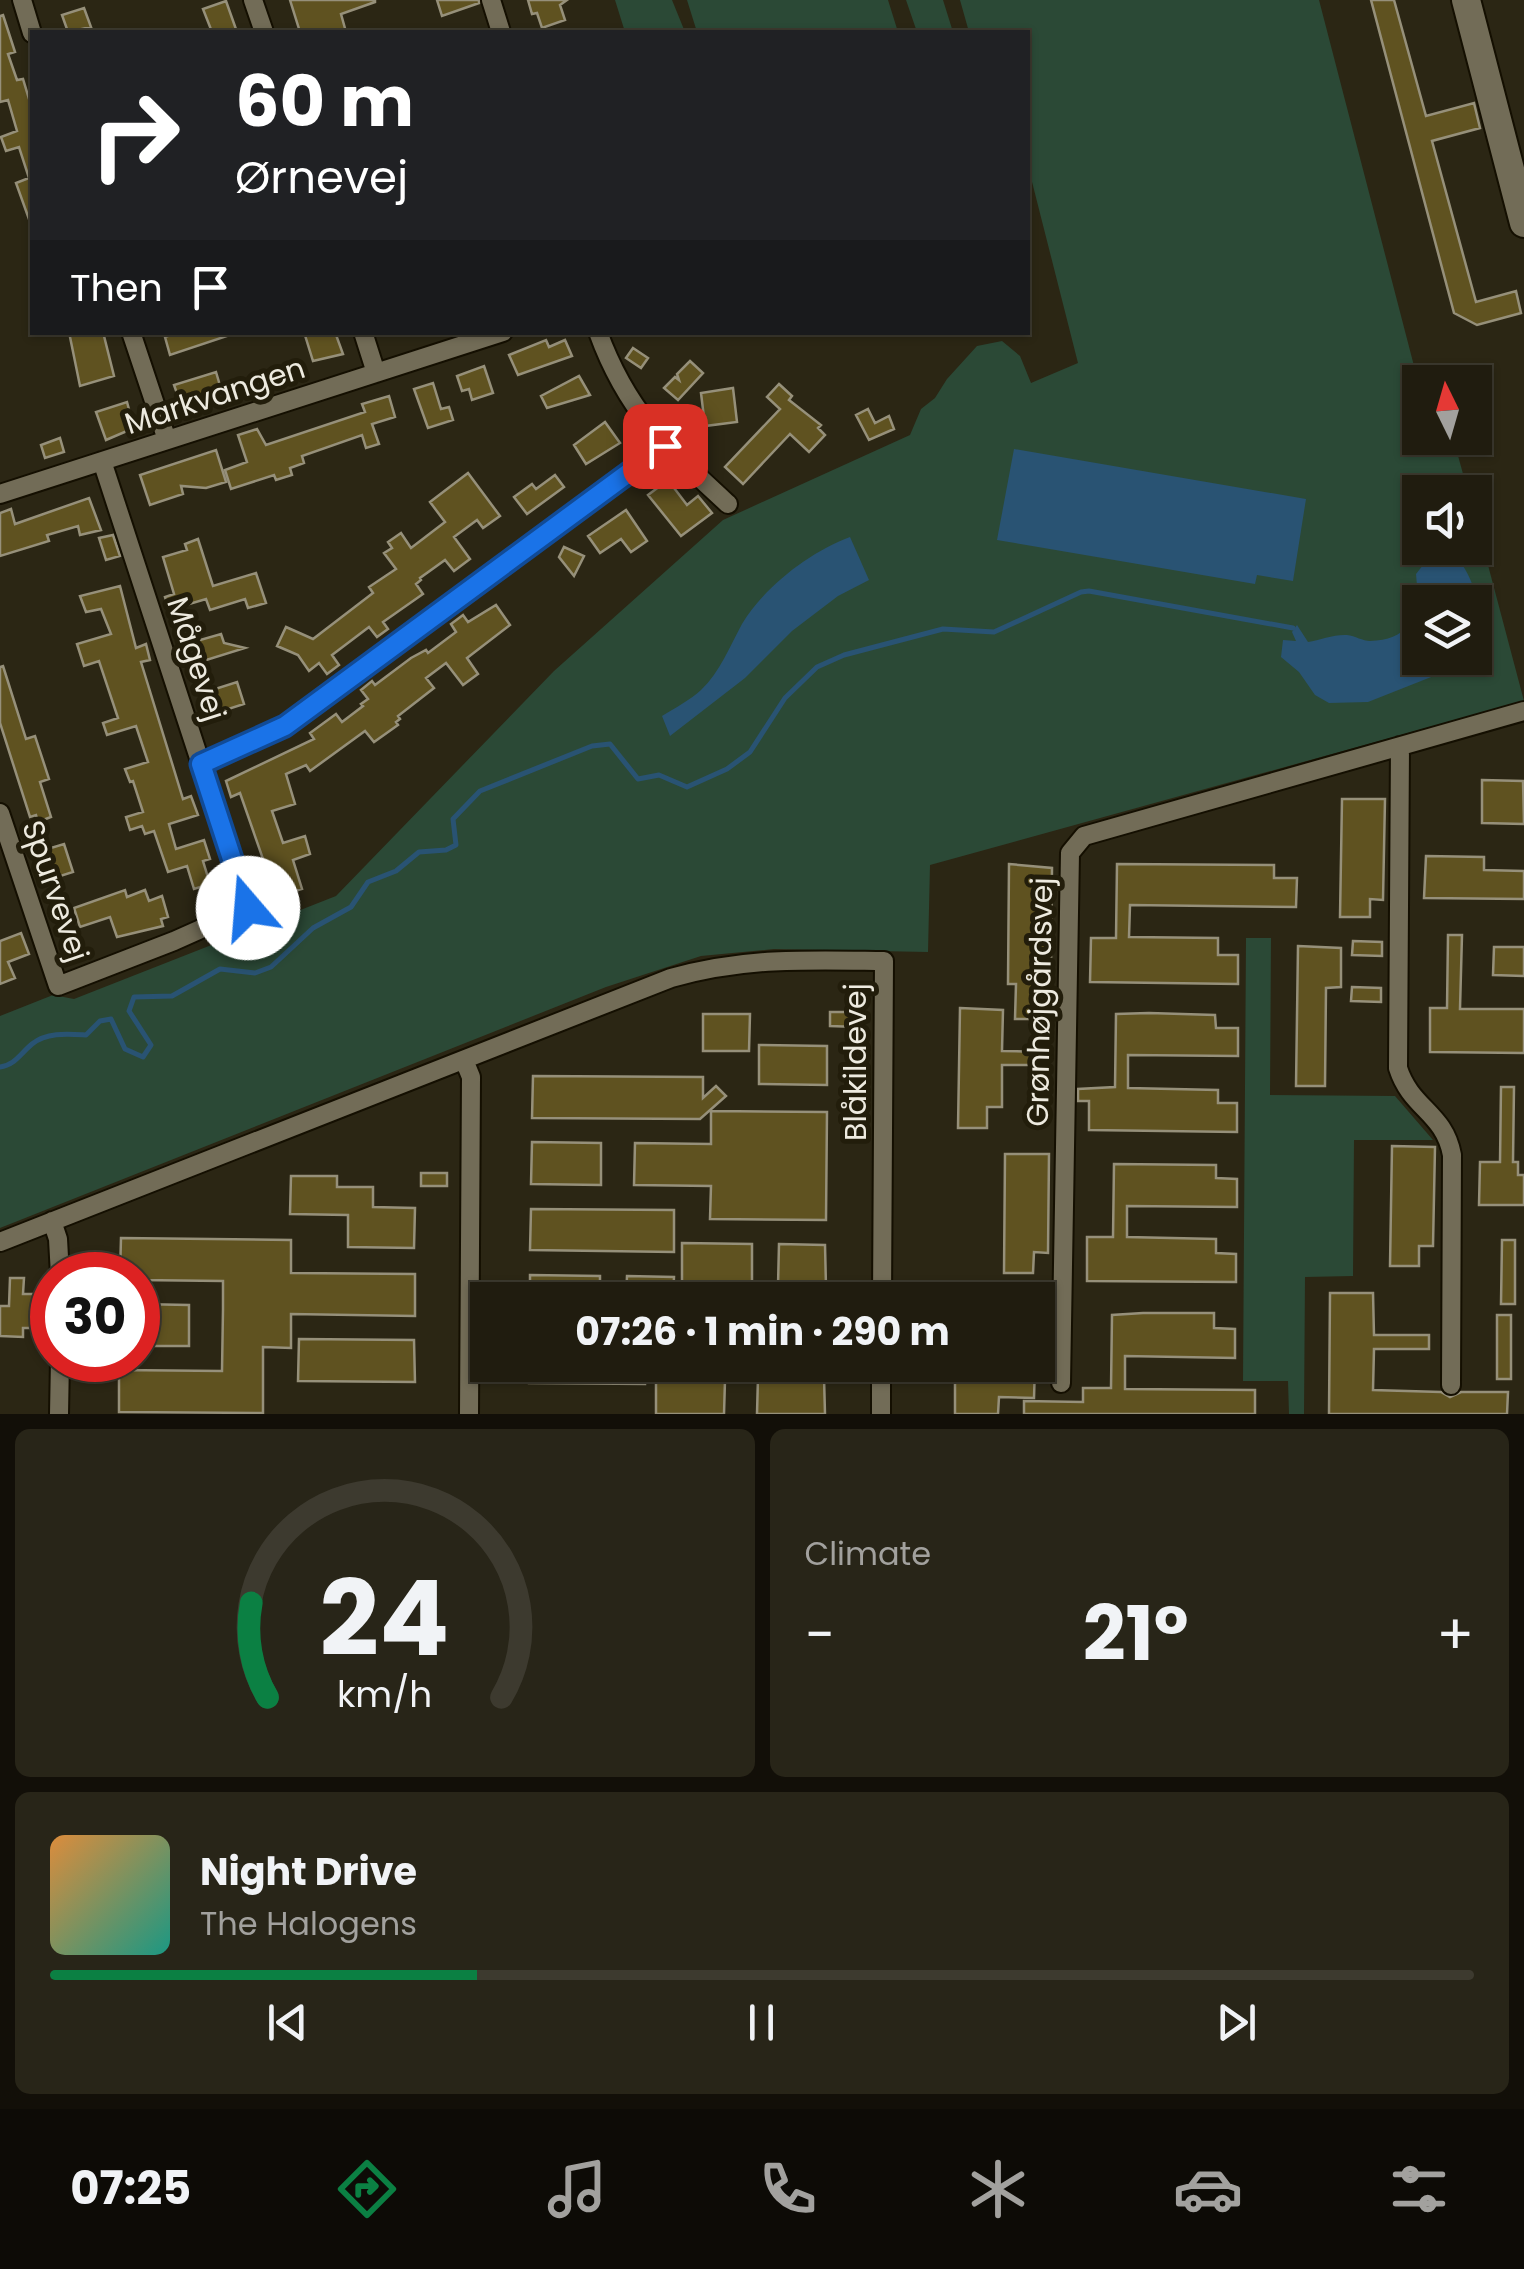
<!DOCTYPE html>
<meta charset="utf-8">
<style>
body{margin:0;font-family:Poppins,sans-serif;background:#282518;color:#f1f3f6;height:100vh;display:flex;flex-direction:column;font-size:38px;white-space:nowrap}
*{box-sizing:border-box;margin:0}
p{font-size:32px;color:#a2a19e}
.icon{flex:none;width:55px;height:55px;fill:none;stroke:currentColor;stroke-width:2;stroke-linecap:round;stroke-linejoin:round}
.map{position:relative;height:1414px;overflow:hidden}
.sheet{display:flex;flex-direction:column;gap:15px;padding:15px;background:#120f08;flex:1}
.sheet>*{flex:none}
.banner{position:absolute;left:30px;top:30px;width:1000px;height:305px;border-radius:0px;box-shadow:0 2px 8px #0004,0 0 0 2px #3d3a2f;background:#202124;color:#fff;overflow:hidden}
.needle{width:65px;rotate:355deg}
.controls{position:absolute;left:1402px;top:365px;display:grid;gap:20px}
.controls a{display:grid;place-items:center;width:90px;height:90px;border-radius:0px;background:#201c0f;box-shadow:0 2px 8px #0004,0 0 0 2px #3d3a2f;font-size:50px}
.speed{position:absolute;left:30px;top:1252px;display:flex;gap:20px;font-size:50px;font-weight:700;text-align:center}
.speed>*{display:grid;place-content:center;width:130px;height:130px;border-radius:50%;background:#201c0f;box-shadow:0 2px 8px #0004,0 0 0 2px #3d3a2f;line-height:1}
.speed .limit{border:15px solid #d22;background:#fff;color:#111}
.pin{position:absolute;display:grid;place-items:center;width:85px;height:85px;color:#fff;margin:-42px;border-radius:20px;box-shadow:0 5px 15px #0006}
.me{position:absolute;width:110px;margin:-55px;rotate:342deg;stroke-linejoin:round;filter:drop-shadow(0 0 8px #0008)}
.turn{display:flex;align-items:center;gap:35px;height:210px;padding:0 40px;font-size:45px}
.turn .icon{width:130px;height:130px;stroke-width:2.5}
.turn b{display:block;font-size:70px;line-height:85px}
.then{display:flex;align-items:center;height:95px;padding:0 40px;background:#0003;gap:20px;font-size:38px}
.big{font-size:75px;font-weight:700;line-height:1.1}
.sheet .card{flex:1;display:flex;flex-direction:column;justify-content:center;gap:15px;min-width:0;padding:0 35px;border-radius:15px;background:#282518}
.sheet .dial{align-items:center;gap:0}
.dial svg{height:260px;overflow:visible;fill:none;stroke:#3d3a2f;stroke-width:7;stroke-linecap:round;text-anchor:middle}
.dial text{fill:#f1f3f6;stroke:none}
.song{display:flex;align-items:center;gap:30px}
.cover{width:120px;height:120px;border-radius:15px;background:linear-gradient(135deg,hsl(30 70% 55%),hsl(170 70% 35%))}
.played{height:10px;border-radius:5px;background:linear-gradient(90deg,#0b8043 30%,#3d3a2f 30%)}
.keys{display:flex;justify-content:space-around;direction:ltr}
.heat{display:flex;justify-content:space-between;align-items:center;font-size:55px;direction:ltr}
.sheet .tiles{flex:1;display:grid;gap:15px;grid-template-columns:1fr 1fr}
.card:last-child{grid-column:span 2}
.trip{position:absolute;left:470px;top:1282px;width:585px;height:100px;border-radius:0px;background:#201c0f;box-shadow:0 2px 8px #0004,0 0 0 2px #3d3a2f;font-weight:700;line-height:100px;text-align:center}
.dock{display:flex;height:160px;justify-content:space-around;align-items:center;background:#0d0b06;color:#a2a19e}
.dock .icon{width:70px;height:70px}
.dock .active{color:#0b8043}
.dock b{font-size:45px;color:#f1f3f6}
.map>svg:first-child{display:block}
.green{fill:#2b4936;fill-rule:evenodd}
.water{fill:#295373}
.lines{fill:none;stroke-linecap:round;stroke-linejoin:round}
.stream{stroke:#295373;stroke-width:5}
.building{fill:#5f5220;stroke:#96907a;stroke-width:2.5}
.street-casing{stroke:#140f01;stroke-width:22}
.secondary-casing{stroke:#140f01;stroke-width:32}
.street{stroke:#726c57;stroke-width:18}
.secondary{stroke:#726c57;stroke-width:28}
.route-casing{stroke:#114b97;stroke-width:25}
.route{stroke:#1a73e8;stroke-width:18}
.labels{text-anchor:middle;stroke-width:10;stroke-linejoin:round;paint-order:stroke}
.street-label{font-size:30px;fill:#edeadf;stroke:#221d0b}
</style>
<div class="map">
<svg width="1524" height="1414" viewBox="0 0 1524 1414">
<rect width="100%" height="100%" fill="#2b2614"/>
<path class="green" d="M615,0h57l13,32h-60z
M687,0h201l10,32h-201z
M906,0h37l10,32h-36z
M960,0h359l101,389v49h26l11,14 11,40h-48v56h55v-32l49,185 -594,164 -2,87 -154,-3 -73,7 -95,31 -606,241v-212l53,-21 21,4 262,-103 218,-225 169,-151 187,-85 11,-26 14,-11 12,-19 30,-33 25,-5 18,15 11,27 47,-20 -50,-197v-134h-59zM1420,602h55v56h-55z
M1246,938h25l-1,157 125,1 38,44h-79l-1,136 -48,1 -1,137h-15l-1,-33h-45z"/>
<path class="water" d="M1014,449l292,50 -13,82 -36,-6 -2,9 -258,-44z
M850,537l19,43 -31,16 -46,35 -47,47 -75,58 -8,-20c13,-8 28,-16 39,-26 19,-18 29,-44 41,-66 23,-38 68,-72 108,-87z
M1442,554l17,5c9,15 17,27 16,45l-55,-2v56h46l-2,6 -96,38 -39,1 -14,-8 -16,-23 -18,-15 2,-17 13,1 -4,-9 5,-7 11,17c12,-2 27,-8 39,-7 8,1 16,6 23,6 44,-1 50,-31 46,-67l11,-14z"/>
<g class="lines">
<path class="stream" d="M0,1067c15,-2 20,-13 32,-23 15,-12 36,-10 54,-9l14,-14 11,-2 14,30 18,8 8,-12 -22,-34 5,-14 38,-1 48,-27 35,4 16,-6 42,-39 38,-21 17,-25 28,-11 23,-19 27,-2 10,-5 -3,-26 27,-28 112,-45 18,-2 28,35 21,-4 28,12 40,-18 23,-17 35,-54 32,-31 27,-12 99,-26 51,3 87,-40 8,-1 204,37"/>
</g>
<path class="building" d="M290,0h85v2l-34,12 5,18h-46z
M437,0h42v3l-37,13z
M528,0h39l-7,5 5,15 -23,8 -5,-15 -5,1z
M1371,0h23l32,116 48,-13 6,25 -48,13 44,161 40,-11 5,22 -44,12 -23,-12z
M226,1l11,31h-25l-9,-23z
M84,8l7,19 -23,5 -6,-17z
M3,15l12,37 -7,2 9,26 6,-1 9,30v113h-2l-14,-39 13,-5 -10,-31 -13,4 -5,-14 16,-6 -9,-31 -8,2v-86z
M69,332h34l11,44 -34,10z
M179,332h50l1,3 -60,20 -5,-18z
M304,332h31l8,22 -30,7z
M546,340l3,7 16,-7 7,16 -54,19 -9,-20z
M633,348l15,10 -7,10 -15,-10z
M690,361l13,12 -25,27 -14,-12 11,-11 4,3 -2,-6z
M484,366l9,27 -21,7 -3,-11 -7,2 -5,-15z
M216,372l5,17 -16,5 3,11 -24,8 -10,-28z
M579,376l11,19 -43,13 -6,-12z
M433,383l8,26 8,-2 4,13 -25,8 -14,-39z
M779,384l13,12 -3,4 32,25 -3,3 7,7 -16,17 -19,-18 -47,50 -18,-17 55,-58 -13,-12z
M733,388l4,34 -32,4 -4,-33z
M389,396l6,21 -23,7 7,20 -13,4 -4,-13 -60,21 2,7 -14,5 2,7 -16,5 -2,-5 -43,14 -6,-19 22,-8 -9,-27 19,-6 9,16 99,-33 -3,-8z
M127,402l7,26 -28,12 -10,-28z
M868,409l7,14 14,-7 5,13 -25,11 -13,-25z
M605,422l15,21 -34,21 -12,-19z
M60,438l4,14 -19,6 -4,-13z
M216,450l10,32 -20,6 -25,-2 2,8 -33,11 -10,-30z
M468,473l32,43 -17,12 -6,-8 -23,17 16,22 -16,12 -9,-11 -25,18 1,2 -5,4 7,10 -40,28 5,7 -11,8 -8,-10 -37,28 7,10 -12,9 -8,-11 -10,8 -11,-16 -21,-9 9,-19 27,12 60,-46 -4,-6 27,-18 -12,-16 8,-5 -4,-6 13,-9 10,15 34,-26 -15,-20z
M555,475l9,12 -37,27 -13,-17 18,-13 4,5z
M668,480l19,25 11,-9 14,17 -31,23 -33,-41z
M89,498l12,32 -21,5 -2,-9 -31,9 2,6 -49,15v-43l11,-4 4,15z
M626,510l21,31 -16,11 -10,-13 -21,14 -12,-17z
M113,535l7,21 -14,4 -7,-22z
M198,539l15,47 43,-13 10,30 -18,5 -3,-9 -35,11 -4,-11 -37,11 -4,-13 9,-3 -11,-37 24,-7 -2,-6z
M564,547l20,9 -10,20 -15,-19z
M120,586l16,62 10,-4 4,16 -9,2 42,137 8,-3 7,19 -29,9 7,25 28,-9 6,19 -7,2 7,23 -16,5 -7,-23 -19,6 -14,-41 -9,3 -3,-8 -12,4 -4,-13 17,-5 -10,-31 -3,1 -5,-13 23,-7 -12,-36 -29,9 -4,-12 15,-5 -19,-57 -15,5 -7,-22 34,-10 -10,-25 -15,3 -6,-16z
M496,605l14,20 -43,33 11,16 -15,11 -17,-22 -20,15 8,10 -36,28 2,3 -4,3 2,3 -24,17 -9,-11 -55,40 -4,-6 -20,9 9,30 -23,7 11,32 22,-7 5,18 -17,6 9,29 -34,10 -11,-38 6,-2 -23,-66 -9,4 -5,-16 88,-42 -4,-6 26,-19 6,8 21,-16 -2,-2 7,-5 -7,-9 11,-9 3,4 36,-27 15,-8 2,3 28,-21 -5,-8 12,-9 5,7z
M221,634l3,9 21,5 -45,14 -7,-20z
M3,666l23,73 9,-3 14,43 -9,3 11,35 -13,5 -2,-7 -6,2 -30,-94v-56z
M237,682l7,22 -28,9 -6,-18 6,-3 -1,-3z
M1482,780l41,1 1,43 -42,-1z
M1342,799h43l-2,101 -13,-1v18h-30z
M64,844l9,28 -22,7 -7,-29z
M1426,856l58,1v13l40,1v28l-100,-1z
M1009,864l43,4 -1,96h-15v41l14,1v13h-35l1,-35h-8z
M1117,864l157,1v13h23l-1,29 -166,-2 -1,32 89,1v17h20v29l-148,-2 1,-44h25z
M125,890l2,7 18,-7 4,11 13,-5 6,21 -7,2 2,7 -46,11 -7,-20 -30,10 -6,-19z
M21,933l8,21 -21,8 7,16 -15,6v-43z
M1448,935h14l-2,74h64v44l-94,-1v-44h17z
M1353,941l29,1v14l-30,-1z
M1298,946l43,2v39l-15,1 -1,98h-29z
M1494,947h30v29l-31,-1z
M1352,987l29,1v14l-30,-1z
M960,1008l43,2 -1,41 47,1 -1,13h-46v42h-15v21h-29z
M830,1012h27v15l-27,-1z
M1149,1013l66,2 1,13h22v28l-110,-1v33l90,2v13h19v29l-148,-2v-29h-11v-12l37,-2 1,-73z
M703,1014h47l-1,37h-46z
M759,1045l68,1v39l-68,-1z
M533,1076l170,1v21l13,-12 10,10 -26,23 -168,-1z
M1501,1087h13l-1,75h5v13h6v30h-45l1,-43h20z
M711,1111l116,1 -1,108 -116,-1 1,-33 -77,-1 1,-42 76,1z
M532,1142l69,1v42l-70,-1z
M1392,1146l43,1 -2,99h-14v20h-29z
M1005,1154h44l-1,99 -14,-1 -1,21h-29z
M1114,1164l102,1v13l21,1v28l-110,-1v31l89,2v14l20,1v28l-149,-1v-44h26z
M421,1173h26v13h-26z
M291,1176h46v11h36v20l42,1 -1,40 -66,-1v-32l-58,-1z
M531,1209l143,1v42l-144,-2z
M121,1238l170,2v33l124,1v42l-124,-2v34l-28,-1v66l-144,-1v-42l103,1 1,-62v-28l-85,-1v-5h-18z
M1502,1240h13v64h-14z
M682,1243l70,1v42l-70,-1z
M779,1244l46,1 1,42 -48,-1z
M530,1275l70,1v24h-70z
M627,1276l47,1 -1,23h-47z
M10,1278h14l-1,16h11l-1,34h-10v9l-23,-1v-30h9z
M1330,1293h43l1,42h55v14h-55l-1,41 68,2 9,5 11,-5h47l-1,22h-178z
M138,1304l51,1v41h-51z
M1143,1313h71v15l21,1v29l-110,-2v33l130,1v24h-231v-13l59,1v-14h28l1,-73z
M1497,1315h14v64h-14z
M299,1339l115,1 1,42 -117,-1z
M529,1365h116v19l-116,-1z
M955,1365h29v14h25l1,-14h25l-1,33 -35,-1 -1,17h-43z
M758,1377h66l1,37h-68z
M656,1379l69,1 -1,34h-68z"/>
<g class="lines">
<g class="street-casing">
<path id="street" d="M22,0l10,33
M253,0l11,32
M491,0l10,32
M131,332l36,108
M363,332l13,41
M598,332c29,80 69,116 130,172
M0,494l503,-162
M1400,746l-2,322c13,41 46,44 54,87l-1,230
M201,764l84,-38 380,-280
M0,813l58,173 116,-45 74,-33 -146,-447
M464,1060l7,17 -2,337
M52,1221l6,18 2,36
M0,1242l671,-264c75,-21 136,-18 213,-17l-2,339
M1061,1383l9,-530 14,-17 440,-125
M59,1414l1,-54
M881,1414v-49"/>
</g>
<g class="secondary-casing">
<path id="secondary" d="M1466,0l58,223"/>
</g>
<use href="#street" class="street"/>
<use href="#secondary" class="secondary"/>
</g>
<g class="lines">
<g class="route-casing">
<path id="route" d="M248,908l-47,-144 84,-38 380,-280"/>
</g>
<use href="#route" class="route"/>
</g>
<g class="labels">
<g class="street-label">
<text transform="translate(215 396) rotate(-18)" y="10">Markvangen</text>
<text transform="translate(196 659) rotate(72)" y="10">Mågevej</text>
<text transform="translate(55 891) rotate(71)" y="10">Spurvevej</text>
<text transform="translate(1040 1002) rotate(-89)" y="10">Grønhøjgårdsvej</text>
<text transform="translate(856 1062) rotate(-90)" y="10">Blåkildevej</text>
</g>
</g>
</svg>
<div class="controls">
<a><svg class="needle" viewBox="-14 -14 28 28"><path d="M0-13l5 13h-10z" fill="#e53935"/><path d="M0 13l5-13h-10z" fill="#a2a19e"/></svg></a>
<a><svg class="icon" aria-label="sound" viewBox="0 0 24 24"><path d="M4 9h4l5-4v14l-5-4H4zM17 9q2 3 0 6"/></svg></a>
<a><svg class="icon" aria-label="layers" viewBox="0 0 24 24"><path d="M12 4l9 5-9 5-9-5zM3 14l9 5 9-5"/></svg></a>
</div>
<div class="speed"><div class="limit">30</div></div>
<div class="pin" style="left:665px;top:446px;background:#d93025"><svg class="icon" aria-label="arrive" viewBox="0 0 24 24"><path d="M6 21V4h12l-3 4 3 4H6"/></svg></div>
<svg class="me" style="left:248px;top:908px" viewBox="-20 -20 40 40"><circle r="19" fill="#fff"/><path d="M0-13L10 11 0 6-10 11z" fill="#1a73e8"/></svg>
<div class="trip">07:26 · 1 min · 290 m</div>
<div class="banner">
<div class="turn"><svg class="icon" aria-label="right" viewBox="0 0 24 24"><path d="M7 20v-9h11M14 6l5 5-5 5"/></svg><div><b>60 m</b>Ørnevej</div></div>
<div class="then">Then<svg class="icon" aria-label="arrive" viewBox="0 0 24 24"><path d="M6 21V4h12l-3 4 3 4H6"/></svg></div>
</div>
</div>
<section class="sheet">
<div class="tiles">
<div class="card dial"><svg viewBox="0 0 100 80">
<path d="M14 69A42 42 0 1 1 86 69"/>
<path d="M14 69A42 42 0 0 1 9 40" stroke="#0b8043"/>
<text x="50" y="56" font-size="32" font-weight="700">24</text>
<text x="50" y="72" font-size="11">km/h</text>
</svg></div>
<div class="card"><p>Climate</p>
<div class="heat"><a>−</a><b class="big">21°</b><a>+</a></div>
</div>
<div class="card">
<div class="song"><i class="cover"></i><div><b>Night Drive</b><p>The Halogens</p></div></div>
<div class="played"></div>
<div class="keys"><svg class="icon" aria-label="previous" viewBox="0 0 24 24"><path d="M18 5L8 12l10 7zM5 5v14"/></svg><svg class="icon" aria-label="pause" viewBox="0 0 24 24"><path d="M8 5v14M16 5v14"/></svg><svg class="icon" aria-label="next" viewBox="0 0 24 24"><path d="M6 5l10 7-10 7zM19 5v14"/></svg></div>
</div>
</div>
</section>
<nav class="dock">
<b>07:25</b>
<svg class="icon active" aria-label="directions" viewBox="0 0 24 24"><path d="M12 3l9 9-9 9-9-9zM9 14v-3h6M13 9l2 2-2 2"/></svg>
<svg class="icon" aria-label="music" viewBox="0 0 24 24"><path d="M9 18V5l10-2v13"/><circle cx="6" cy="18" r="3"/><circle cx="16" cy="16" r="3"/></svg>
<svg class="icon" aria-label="phone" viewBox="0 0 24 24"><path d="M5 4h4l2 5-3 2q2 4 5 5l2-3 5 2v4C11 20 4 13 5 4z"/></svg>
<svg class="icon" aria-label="climate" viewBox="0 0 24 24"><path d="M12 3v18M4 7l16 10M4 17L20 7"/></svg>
<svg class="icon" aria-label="car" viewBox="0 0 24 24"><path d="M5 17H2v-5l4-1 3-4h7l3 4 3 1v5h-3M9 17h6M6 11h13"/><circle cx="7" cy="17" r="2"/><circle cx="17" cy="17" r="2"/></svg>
<svg class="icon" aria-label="filters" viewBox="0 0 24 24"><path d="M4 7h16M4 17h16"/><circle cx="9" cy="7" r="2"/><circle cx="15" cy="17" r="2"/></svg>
</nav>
